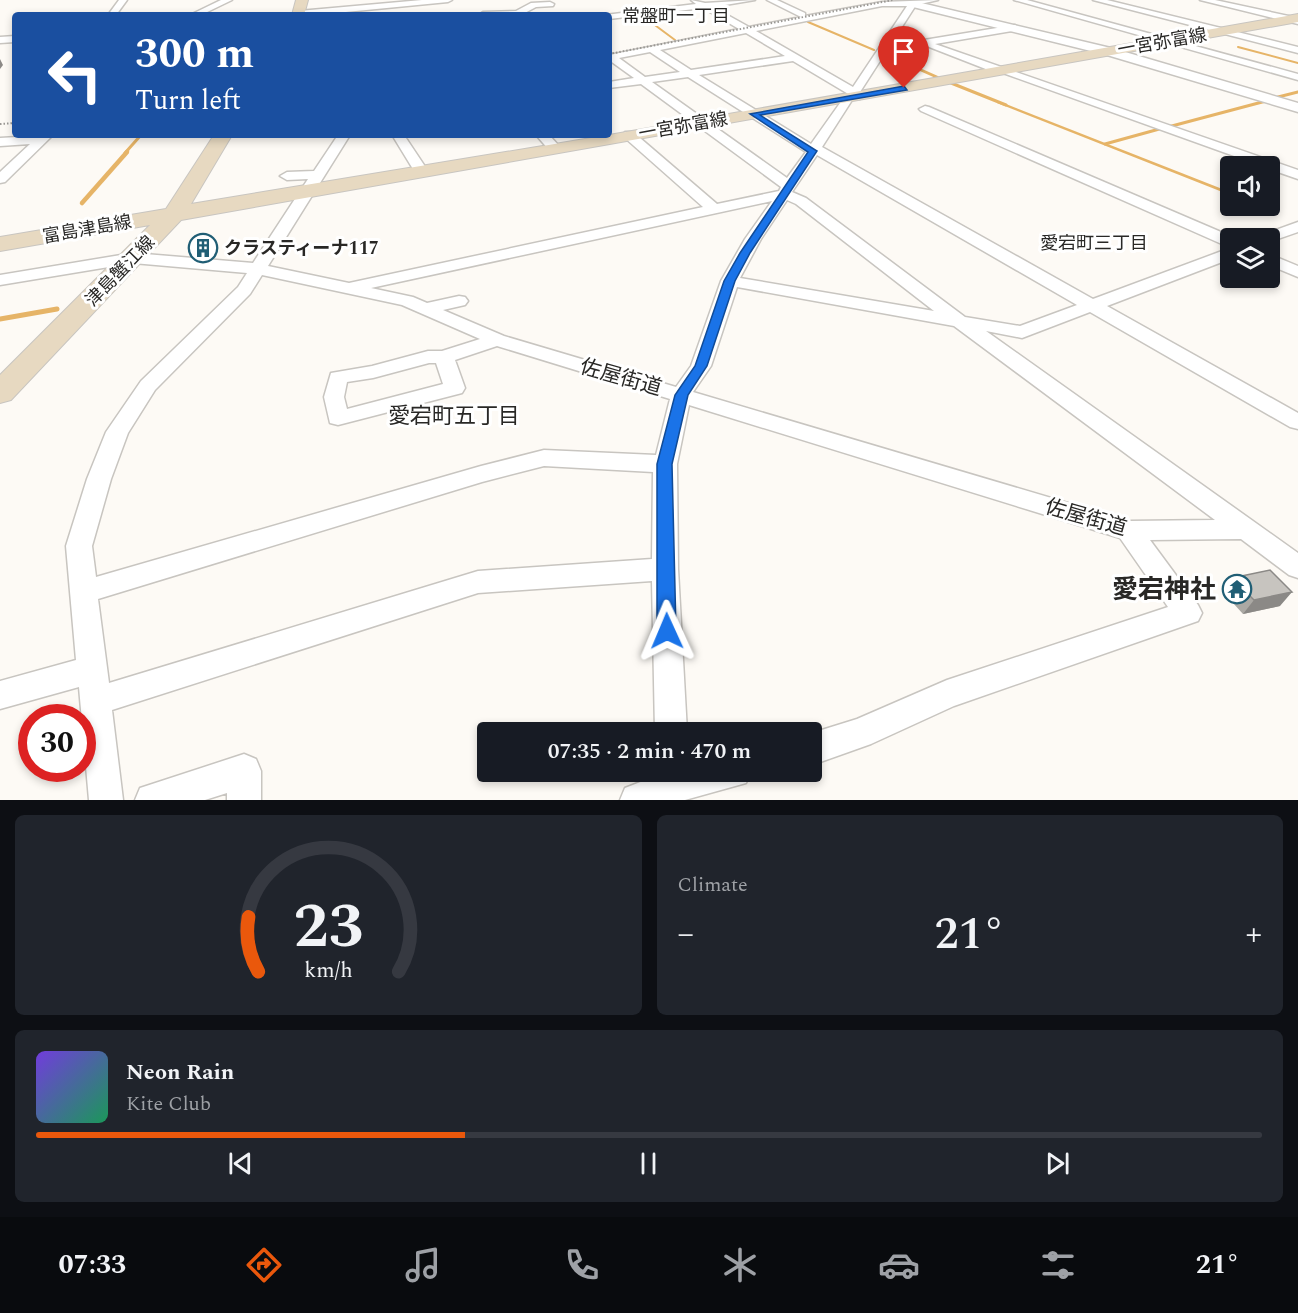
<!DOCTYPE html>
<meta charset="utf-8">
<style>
body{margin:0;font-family:Spectral,"Noto Sans JP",serif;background:#20242c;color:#f1f3f6;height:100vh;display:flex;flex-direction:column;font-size:22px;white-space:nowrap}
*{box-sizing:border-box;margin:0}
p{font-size:20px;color:#9ea1a6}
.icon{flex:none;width:33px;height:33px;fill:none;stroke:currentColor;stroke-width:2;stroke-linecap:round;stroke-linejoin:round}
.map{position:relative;height:800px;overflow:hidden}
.details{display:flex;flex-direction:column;gap:15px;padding:15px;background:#0d0f14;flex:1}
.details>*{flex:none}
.top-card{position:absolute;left:12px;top:12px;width:600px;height:126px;border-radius:6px;box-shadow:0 3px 9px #0003;background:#1a4fa0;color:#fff;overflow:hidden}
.tools{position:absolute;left:1220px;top:156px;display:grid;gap:12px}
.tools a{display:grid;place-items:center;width:60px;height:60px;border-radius:6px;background:#171b24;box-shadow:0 3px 9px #0003;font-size:30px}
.speed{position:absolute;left:18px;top:704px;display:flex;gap:12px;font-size:30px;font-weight:700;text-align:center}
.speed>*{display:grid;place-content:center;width:78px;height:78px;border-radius:50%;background:#171b24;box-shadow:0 3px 9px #0003;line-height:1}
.speed .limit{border:9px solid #d22;background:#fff;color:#111}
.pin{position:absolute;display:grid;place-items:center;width:51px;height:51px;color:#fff;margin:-62px -26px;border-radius:50% 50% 50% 0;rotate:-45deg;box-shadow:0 0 6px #0007}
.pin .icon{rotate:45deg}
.me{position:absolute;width:66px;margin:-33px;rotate:359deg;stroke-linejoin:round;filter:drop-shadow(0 0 4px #0008)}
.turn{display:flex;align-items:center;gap:21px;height:126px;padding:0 24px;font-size:27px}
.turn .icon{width:78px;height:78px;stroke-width:2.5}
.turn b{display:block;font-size:42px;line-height:51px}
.big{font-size:45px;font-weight:600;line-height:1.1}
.details .card{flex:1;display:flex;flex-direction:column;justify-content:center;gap:9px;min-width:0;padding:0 21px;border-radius:9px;background:#20242c}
.details .dial{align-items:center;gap:0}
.dial svg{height:156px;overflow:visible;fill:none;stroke:#363941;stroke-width:7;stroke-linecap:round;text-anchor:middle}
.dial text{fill:#f1f3f6;stroke:none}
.song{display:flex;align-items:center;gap:18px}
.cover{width:72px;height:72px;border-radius:9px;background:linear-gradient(135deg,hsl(260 70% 55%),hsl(150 70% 35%))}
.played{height:6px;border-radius:3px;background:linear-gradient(90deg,#ea580c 35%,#363941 35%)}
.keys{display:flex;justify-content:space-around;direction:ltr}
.heat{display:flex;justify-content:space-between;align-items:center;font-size:33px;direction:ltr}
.details .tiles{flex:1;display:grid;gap:15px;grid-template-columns:1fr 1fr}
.card:last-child{grid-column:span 2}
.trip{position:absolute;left:477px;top:722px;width:345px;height:60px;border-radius:6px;background:#171b24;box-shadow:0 3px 9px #0003;font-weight:600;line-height:60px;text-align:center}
.dock{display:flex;height:96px;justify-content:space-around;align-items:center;background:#090b0e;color:#9ea1a6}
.dock .icon{width:42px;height:42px}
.dock .on{color:#ea580c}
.dock b{font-size:27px;color:#f1f3f6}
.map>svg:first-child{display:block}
.water{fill:#e6b467}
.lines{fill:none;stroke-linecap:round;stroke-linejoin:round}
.stream-far3{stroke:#e6b467;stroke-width:2}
.stream-far2{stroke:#e6b467;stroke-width:3}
.stream-far1{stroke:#e6b467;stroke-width:4.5}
.stream{stroke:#e6b467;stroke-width:5}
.minor-casing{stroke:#c8c5c0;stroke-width:3}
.tertiary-casing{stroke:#c8c5c0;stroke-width:3}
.secondary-casing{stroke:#c8c5c0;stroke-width:2}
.minor{fill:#fff;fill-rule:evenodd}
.tertiary{fill:#fff;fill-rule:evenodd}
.secondary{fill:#e7d9c1;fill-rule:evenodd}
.rail{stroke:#9a9894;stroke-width:2;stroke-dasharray:1.5 2;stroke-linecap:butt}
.wall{fill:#aba9a4}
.shaded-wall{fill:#8b8986}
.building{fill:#c7c4bf;stroke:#8b8986;stroke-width:1.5}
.route{fill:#1a73e8;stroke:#114b97;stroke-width:1.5}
.labels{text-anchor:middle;stroke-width:6;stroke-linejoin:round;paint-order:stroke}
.far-neighbourhood-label{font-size:18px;fill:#292826;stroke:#fff}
.far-street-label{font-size:18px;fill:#292826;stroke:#fff}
.far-poi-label{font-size:18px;font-weight:bold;fill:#292826;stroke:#fff;text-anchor:start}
.street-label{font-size:21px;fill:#292826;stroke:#fff}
.neighbourhood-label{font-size:22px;fill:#292826;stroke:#fff}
.near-poi-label{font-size:26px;font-weight:bold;fill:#292826;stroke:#fff;text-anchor:end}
</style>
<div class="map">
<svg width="1298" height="800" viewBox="0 0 1298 800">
<rect width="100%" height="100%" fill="#fdfaf5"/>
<path class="water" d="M1001,102l229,90v3l-233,-92z"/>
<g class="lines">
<path class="stream-far3" d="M640,14l35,26
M808,22l66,28
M1238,47l60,16
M885,55l30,13"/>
<path class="stream-far2" d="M912,66l27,12
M951,83l55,22
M1278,97l20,-5
M1168,127l98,-26
M1105,144l58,-16
M125,153l16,-18"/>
<path class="stream-far1" d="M82,203l45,-51"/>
<path class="stream" d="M0,319l57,-10"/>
<g class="minor-casing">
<path id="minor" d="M119,0h8l-11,15h-8z
M221,0h11l-31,15h-11z
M422,0h30l-4,2 -133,13 -20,-1 4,-3z
M691,0l14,3 50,-3 -42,7 36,20 52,-10 -34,-17h10l28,13v3l77,-14 56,-2 -22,5 -56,87 6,4 -6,3 -6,-2 -32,50 271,152 137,-51v11l-123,47 191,107v16l-8,-2 -200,-115 -68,26 -36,-7 312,222v25l-9,-3 -48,-36 -91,1 48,65 4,8 -4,8 -244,85 -83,38 -59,21v-32l45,-14 90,-39 221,-73 -48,-69 -431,-133 -12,59 1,105 9,163h-32l-3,-151 -174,12 -366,117 11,90h-34l-10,-113 -79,22v-28l76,-21 -10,-114 21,-67 19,-47 35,-51 97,-94 9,-14 -114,-10 -133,22v-10l133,-22 120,10 55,-84 -21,1 -7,-4 7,-4 27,-1 24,-36h12l-82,131 81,17 354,-76 -78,-69 -2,-3 2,-3h8l84,72 62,-13 2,-4 -140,-103 -32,4v-6l25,-4 -25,-18v-5l130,-26 -36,-21 -94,11v-4h-4l91,-11zM882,6h25l-54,81 -97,-56zM746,33l39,23 -94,14 -31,-20zM650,52l30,20 -35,5 -26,-19zM793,61l57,34 -5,1 -34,48 -112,-69zM688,77l118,75 -19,26 -135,-96zM817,155l260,150 -57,21 -55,-9 -159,-119 -14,-6zM787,200l9,4 138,107 -194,-33 21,-39zM772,201l-27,38 -24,42 -30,85 -15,21 -172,-51 -61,-26 22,-5 3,-4 -3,-4 -6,-1 -32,7 -14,-6 -42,-9zM262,275l140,30 78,34 -38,12h-14l-56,15 -41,7 -7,24 6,26 8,2 124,-32 3,-5 -10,-28 42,-14 173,53 -14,56 -112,-5 -63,16 -385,111 -4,-31 19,-67 17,-46 27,-43 95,-96zM737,287l217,39 261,194 -86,1 -436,-129 18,-26zM429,363h7l7,21 -96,25 -3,-12 3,-15 26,-4zM544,466l109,6 -1,87 -174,12 -369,112 -11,-84 384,-117z
M1014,0h13l271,74v6z
M1093,0h14l191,47v6z
M1200,0h15l83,18v6z
M550,2l4,2 -1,2 -17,1 -15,8h-42l4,-3 33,-1 15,-8z
M1015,25l4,3 -1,2 -83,14 363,126v9l-29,-10v-3h-7l-259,-93h-7l-77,-30 5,-3z
M15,36v6l-15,1v-6z
M925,106l4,1 306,131h-5v9l-6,-2 -303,-134 -2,-2z
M53,135l-48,47 -5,1v-11l30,-28 -30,2v-8z
M396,135h12l-2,3 22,33 -2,3h-10l-22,-36z
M536,135h13l12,13 -6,4 -5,-1z
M1298,222v10l-29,10v-4h-9l2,-3z
M1269,254l29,12v11l-29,-12z
M244,754l12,5 5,12v29h-34v-7l-22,7h-70l5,-12z
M669,771h82l-5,12 -61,17h-65l5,-12z"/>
</g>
<g class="tertiary-casing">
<path id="tertiary" d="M913,1l202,48 183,54v9l-191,-57 -198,-49v-4z"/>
</g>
<g class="secondary-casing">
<path id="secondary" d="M296,0h12l-4,15h-12z
M1298,14v8l-1117,198 -170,180 -11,3v-28l150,-150 -150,26v-14l166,-28 48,-74h18l-41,69 418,-69z"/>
</g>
<use href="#minor" class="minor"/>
<use href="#tertiary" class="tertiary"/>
<use href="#secondary" class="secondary"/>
<path class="rail" d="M609,54l284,-54
M0,124l15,-1"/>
</g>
<path class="wall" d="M1232,578l48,28 -37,8 -21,-23z"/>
<path class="shaded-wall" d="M0,59l3,6 -3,4z
M1292,592l-12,14 -37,8 11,-14z"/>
<path class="building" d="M1270,570l22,22 -38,8 -22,-22z"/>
<path class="route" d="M904,86l3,4 -147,25 57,36 -67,102 -15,28 -28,85 -19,29 -16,69 4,167 -3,6 -6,2 -7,-2 -3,-6v-167l18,-69 20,-29 29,-85 16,-28 68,-101 -58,-38z"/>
<defs>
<g id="building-ring" transform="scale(1.5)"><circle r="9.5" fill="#fff" stroke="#205e75" stroke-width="1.5"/><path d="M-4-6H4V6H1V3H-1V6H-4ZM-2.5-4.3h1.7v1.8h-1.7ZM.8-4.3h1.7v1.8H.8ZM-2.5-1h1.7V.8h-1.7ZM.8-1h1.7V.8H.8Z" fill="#205e75"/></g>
<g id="temple-ring" transform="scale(1.5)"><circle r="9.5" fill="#fff" stroke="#205e75" stroke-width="1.5"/><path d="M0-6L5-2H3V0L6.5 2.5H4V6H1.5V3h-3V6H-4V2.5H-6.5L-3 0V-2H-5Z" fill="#205e75"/></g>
</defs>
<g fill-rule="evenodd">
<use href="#building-ring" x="203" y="248"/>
<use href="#temple-ring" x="1237" y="589"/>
</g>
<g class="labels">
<g class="far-neighbourhood-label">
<text x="676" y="22">常盤町一丁目</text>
<text x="1094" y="249">愛宕町三丁目</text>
</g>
<g class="far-street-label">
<text transform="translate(1162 42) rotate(-10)" y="6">一宮弥富線</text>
<text transform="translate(683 126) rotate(-10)" y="6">一宮弥富線</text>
<text transform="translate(87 229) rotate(-10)" y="6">富島津島線</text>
<text transform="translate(120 271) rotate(-46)" y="6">津島蟹江線</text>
</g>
<g class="far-poi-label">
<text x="224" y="254">クラスティーナ117</text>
</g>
<g class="street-label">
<text transform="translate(621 377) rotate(16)" y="7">佐屋街道</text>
<text transform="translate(1086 517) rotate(16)" y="7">佐屋街道</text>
</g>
<g class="neighbourhood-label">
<text x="454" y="423">愛宕町五丁目</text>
</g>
<g class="near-poi-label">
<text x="1216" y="598">愛宕神社</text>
</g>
</g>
</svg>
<div class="tools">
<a><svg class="icon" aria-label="sound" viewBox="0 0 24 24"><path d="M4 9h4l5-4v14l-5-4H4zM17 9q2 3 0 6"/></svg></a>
<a><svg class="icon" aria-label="layers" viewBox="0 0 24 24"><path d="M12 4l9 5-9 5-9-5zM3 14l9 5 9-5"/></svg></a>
</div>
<div class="speed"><div class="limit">30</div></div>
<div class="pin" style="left:904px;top:88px;background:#d93025"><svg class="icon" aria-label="arrive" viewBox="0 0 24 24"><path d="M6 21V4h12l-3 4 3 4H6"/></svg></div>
<svg class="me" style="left:667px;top:631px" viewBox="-20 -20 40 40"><path d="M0-17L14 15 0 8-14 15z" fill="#1a73e8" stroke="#fff" stroke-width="4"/></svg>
<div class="trip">07:35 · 2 min · 470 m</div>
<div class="top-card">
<div class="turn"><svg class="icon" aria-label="left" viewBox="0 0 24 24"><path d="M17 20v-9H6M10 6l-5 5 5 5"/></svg><div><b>300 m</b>Turn left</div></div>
</div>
</div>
<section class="details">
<div class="tiles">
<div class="card dial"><svg viewBox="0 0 100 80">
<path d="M14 69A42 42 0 1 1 86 69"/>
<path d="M14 69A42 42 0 0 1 9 41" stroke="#ea580c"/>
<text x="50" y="56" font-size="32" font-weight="700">23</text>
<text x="50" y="72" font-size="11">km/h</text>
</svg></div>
<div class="card"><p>Climate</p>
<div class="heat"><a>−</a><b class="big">21°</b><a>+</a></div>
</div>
<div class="card">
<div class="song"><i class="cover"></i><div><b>Neon Rain</b><p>Kite Club</p></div></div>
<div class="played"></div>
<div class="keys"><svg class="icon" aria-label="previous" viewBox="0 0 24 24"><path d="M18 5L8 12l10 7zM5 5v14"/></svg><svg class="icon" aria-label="pause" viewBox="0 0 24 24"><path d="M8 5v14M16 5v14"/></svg><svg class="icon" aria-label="next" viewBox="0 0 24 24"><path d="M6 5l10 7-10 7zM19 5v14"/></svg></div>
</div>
</div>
</section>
<nav class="dock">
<b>07:33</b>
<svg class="icon on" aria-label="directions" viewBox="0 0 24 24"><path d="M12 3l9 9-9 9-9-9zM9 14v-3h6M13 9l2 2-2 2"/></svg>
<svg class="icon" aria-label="music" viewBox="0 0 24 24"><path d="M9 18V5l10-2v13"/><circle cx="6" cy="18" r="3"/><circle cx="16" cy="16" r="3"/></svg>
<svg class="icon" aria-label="phone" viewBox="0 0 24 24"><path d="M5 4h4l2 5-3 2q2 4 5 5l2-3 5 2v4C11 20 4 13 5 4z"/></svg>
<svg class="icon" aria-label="climate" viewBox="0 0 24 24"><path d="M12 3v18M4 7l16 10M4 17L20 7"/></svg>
<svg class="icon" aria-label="car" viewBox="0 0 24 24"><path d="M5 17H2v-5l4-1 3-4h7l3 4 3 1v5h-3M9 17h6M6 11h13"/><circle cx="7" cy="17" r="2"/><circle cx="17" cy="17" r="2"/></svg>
<svg class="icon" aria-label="filters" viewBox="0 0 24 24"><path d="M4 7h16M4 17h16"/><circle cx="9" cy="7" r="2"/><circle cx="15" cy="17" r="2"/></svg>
<b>21°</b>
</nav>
